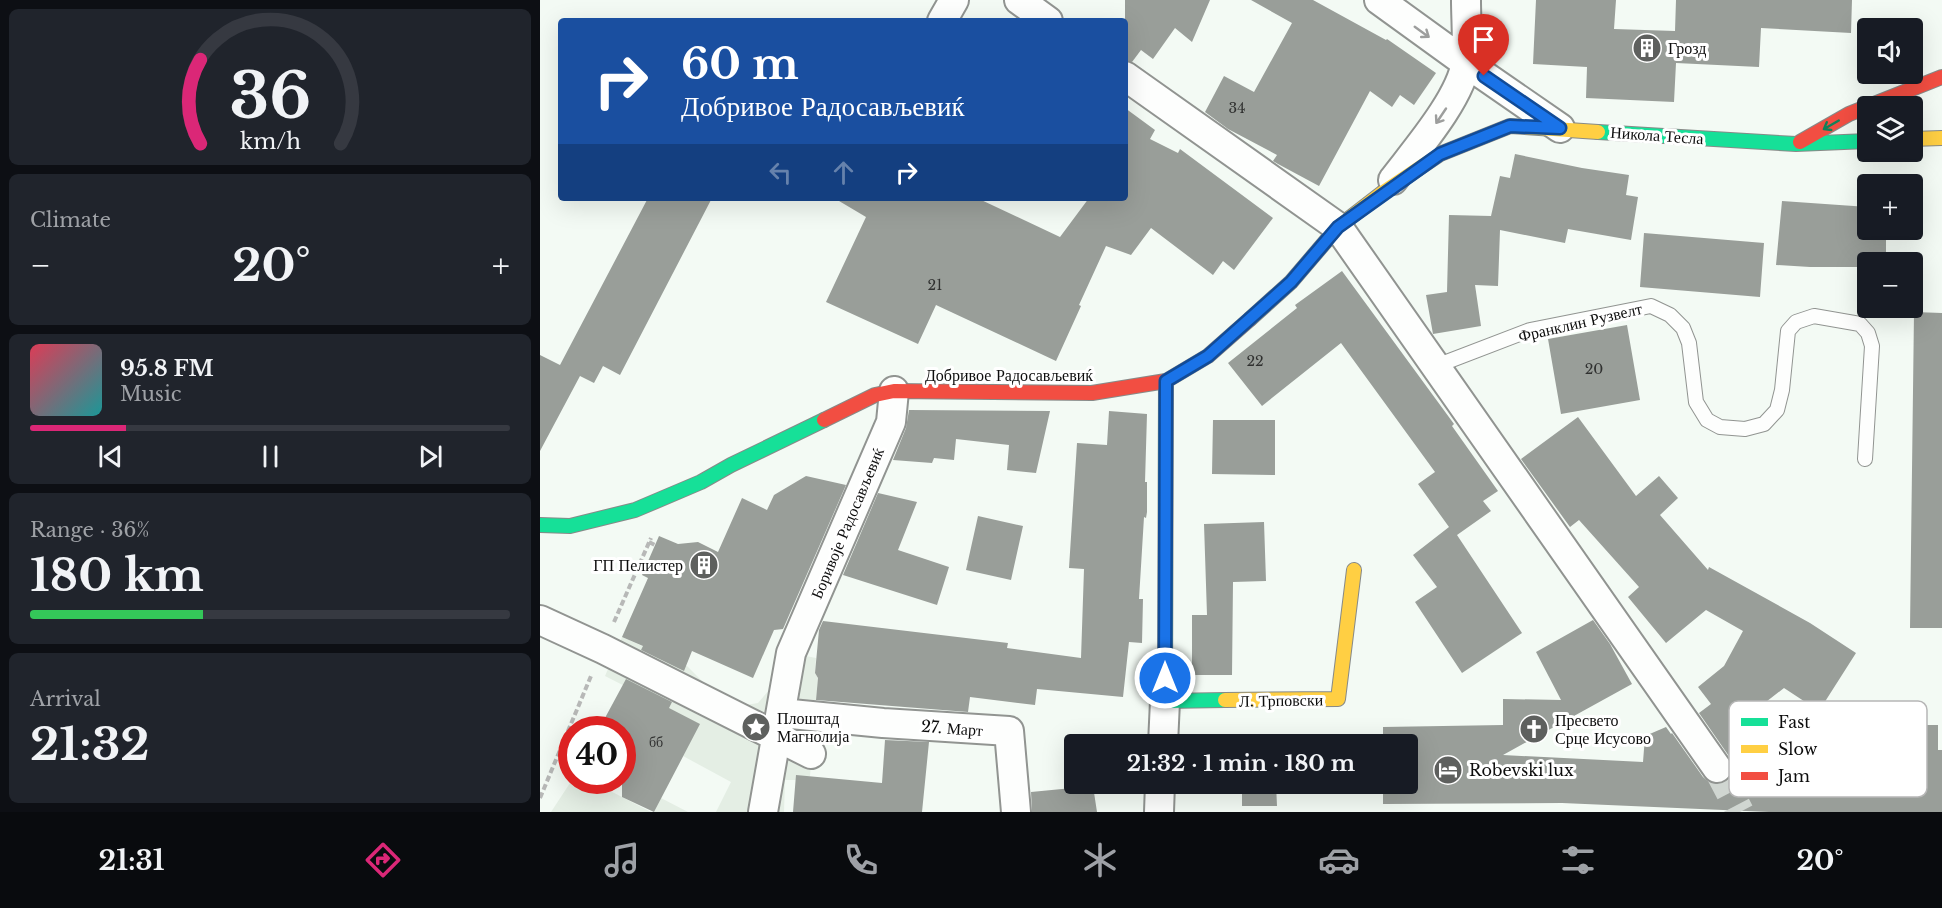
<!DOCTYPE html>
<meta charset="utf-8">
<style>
body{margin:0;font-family:"Libre Baskerville",serif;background:#20242c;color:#f1f3f6;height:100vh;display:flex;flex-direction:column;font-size:22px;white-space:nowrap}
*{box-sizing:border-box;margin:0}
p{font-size:20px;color:#9ea1a6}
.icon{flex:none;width:33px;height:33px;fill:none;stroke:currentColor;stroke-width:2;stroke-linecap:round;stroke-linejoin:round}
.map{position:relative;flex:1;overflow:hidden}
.drawer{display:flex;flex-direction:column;gap:9px;padding:9px;background:#0d0f14;width:540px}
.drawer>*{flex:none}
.banner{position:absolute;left:18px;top:18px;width:570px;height:183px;border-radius:6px;box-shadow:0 6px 24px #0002;background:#1a4fa0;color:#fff;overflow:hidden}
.tools{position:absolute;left:1317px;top:18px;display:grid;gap:12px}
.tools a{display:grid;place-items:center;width:66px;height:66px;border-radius:6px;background:#171b24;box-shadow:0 6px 24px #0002;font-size:30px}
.speed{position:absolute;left:18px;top:716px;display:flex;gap:12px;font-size:30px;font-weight:700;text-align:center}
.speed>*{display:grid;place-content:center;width:78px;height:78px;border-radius:50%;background:#171b24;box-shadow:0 6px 24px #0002;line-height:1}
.speed .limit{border:9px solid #d22;background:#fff;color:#111}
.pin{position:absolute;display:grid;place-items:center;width:51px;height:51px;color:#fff;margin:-62px -26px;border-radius:50% 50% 50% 0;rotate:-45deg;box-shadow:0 0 6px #0007}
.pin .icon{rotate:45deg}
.me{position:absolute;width:66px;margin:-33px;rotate:0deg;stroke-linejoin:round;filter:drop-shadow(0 0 4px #0008)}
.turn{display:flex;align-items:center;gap:21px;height:126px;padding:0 24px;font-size:27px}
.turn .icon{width:78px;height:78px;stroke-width:2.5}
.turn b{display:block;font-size:42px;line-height:51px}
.lanes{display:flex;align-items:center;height:57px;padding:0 24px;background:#0003;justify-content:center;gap:30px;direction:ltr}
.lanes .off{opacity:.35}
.big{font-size:45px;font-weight:700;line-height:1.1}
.drawer .widget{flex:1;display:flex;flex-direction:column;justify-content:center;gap:9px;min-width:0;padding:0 21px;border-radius:9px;background:#20242c}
.drawer .dial{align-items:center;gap:0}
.dial svg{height:156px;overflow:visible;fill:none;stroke:#363941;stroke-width:7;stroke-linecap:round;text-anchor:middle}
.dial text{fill:#f1f3f6;stroke:none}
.song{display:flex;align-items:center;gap:18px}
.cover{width:72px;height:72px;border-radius:9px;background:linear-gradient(135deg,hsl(350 70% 55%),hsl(180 70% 35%))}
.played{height:6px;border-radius:3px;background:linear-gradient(90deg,#db2777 20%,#363941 20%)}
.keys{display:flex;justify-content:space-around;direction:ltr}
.heat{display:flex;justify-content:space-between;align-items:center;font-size:33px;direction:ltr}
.charge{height:9px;border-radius:4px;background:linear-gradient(90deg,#34c759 36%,#363941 0)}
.trip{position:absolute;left:524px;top:734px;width:354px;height:60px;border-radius:6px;background:#171b24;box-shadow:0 6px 24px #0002;font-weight:700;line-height:60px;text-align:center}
.tabs{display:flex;height:96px;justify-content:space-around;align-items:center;background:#090b0e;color:#9ea1a6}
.tabs .icon{width:42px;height:42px}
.tabs .active{color:#db2777}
.tabs b{font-size:27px;color:#f1f3f6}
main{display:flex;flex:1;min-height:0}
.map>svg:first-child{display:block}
.plaza{fill:#e4eee4}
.building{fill:#999e99}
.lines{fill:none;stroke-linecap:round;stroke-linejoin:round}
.street-tunnel{stroke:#d0d6d1;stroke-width:28;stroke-dasharray:28 14;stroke-linecap:butt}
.lane-casing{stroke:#919491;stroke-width:16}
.street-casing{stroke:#919491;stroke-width:32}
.fast-casing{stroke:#878a88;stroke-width:16}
.slow-casing{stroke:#878a88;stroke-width:16}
.jam-casing{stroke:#878a88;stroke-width:16}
.path{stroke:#b7b8b7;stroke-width:4;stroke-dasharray:6 3;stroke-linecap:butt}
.lane{stroke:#fdfefd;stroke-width:14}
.street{stroke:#fdfefd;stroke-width:28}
.fast{stroke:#16e098;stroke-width:14}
.slow{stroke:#ffcf43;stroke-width:14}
.jam{stroke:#f24e42;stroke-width:14}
.oneway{stroke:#9d9e9d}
.oneway2{stroke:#128159}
.route-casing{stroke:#114b97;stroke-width:15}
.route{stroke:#1a73e8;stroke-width:10}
.labels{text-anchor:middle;stroke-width:6;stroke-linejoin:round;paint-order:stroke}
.number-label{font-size:14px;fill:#303130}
.poi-label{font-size:16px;fill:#0d0d0d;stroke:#fff;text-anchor:start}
.street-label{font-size:16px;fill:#0d0d0d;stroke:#fff}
.key{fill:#fff;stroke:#b6b6b6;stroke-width:1.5}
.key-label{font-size:16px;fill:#0d0d0d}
</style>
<main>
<section class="drawer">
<div class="widget dial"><svg viewBox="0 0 100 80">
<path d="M14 69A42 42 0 1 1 86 69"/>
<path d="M14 69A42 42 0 0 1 14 26" stroke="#db2777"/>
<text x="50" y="56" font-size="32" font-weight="700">36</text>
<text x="50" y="72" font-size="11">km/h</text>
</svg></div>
<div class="widget"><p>Climate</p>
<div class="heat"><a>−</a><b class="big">20°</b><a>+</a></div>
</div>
<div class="widget">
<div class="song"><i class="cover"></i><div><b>95.8 FM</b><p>Music</p></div></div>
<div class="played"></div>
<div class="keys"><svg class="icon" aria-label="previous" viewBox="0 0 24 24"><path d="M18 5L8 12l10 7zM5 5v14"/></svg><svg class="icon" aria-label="pause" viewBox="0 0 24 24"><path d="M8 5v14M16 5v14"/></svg><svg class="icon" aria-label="next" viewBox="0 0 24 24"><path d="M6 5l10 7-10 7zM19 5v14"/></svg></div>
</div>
<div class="widget"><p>Range · 36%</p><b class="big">180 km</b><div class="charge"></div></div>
<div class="widget"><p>Arrival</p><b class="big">21:32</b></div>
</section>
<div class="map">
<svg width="1402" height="812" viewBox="0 0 1402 812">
<rect width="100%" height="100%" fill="#f3faf4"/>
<path class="plaza" d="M82,637l65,29 33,33 26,6 12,-2 12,-14 21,-36 25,5 -1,15 3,5 -8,98 -14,4h-11l-1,32h-68l15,-30 -48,-26 16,-32 -94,-48z
M32,780h17l62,32h-100z
M121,798l27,14h-34z"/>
<path class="building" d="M585,0h85l-18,42 -17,-14 -22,31 -12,-9 -9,12 -7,-2z
M711,0h62l73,40 1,-1 49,34 -22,32 -14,-10 -8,12 -22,-16 -51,95 -41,-22 -5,-3 4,-6 -49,-26 -23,-17 19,-36 30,16 38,-69z
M996,0h80l-2,29 61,2 1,-31h176l-1,33 -90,-5 -2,39 -83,-4 -2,39 -88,-4 1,-31 -54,-3z
M585,108l30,22 -5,9 28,14 2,-4 93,69 -39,52 -11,-9 -10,14 -62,-47 -20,27 -25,-9 -27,59 2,1 -25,55 -120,-56 -18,39 -92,-42 40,-85 -32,-19h143l83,39 29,-39h36z
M975,154l67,14 47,7 -3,20 12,2 -7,43 -63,-11 -3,14 -65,-13 -2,56 -23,-1 6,41 -48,8 -7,-39 21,-3 2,-77 42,1 9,-40 10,2z
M108,198h64l-92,177 -17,-9 -9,17 -14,-7 -40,75v-96l20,10z
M1242,201l86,6v23h18v32h-18v5h-58l-34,-2z
M1104,233l120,10 -4,54 -120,-10z
M802,271l112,153 -2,2 46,65 -15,10 8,10 -34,24 65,98 -60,40 -47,-71 22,-15 -24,-32 36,-28 -31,-43 17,-12 -94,-129 -79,63 -34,-43 69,-55 -2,-3z
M1374,312l28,1v315h-32z
M1087,325l13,75 -79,14 -13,-75z
M369,410l141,1 -14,62 -29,-3 2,-25 -53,-6 -2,21 -20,-2 -2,5 -39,-3 13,-32z
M569,411l38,3 -2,68h2v30l-1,6 -2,-1 -5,82h4l-1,44 -13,-1 -6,55 -86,-8 -2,16 -65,-8 -2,15 -152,-12 2,-22 -3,-5 4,-43 4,-9 185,22 -1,5 74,10 3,-89 -15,-1 8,-125 30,2z
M1038,417l58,79 23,-20 19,22 -18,17 48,55 1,-3 101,56 46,30 -37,58 -35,-23 -40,31 31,41 126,4 -48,-31 59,2v-10h26v25h4v62h-173l-207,-9 -179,1v-21h24v-39h-24v-17l120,-2v-26l58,1 -25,-48 57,-32 17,24 22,40 -129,71 140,7 2,-26 21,-9 5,7 1,-1 31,44 7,6 9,1 7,-2 6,-7 1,-8 -2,-8 -32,-46 12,-9 -13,-17 26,-21 19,-35 -37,-21 -40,33 -38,-46 11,-10 -60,-67 -9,7 -49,-68z
M673,420h62v55l-63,-1z
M266,476l40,9 -63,144 -9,1 -21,48 -61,-27 -8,20 -43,-21 2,-4 -21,-9 26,-59 -6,-3 17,-39 19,8 20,-2 20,10 24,-54 25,12 7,-15z
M338,493l39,9 -19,48 51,17 -12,38 -94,-30z
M438,516l45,10 -12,54 -45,-10z
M724,522l2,59 -33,1 -1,93h-40v-60h15l-3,-91z
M86,679l46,23 -3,6 31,16 -46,88 -32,-15v-68h-23z
M345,740l44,2 -7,70h-129l3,-37 86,8z
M702,783h34l1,23h-35z
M553,786l4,26h-65l-1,-20z"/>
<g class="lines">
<path class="street-tunnel" d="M1177,768l23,44"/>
<g class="lane-casing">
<path id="lane" d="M896,366l94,-36 121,-24 19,9 13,13 6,15 7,59 11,18 13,7 25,2 19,-5 13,-14 5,-20 6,-59 8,-9 18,-6 46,8 8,9 4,13 -7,113"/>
</g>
<g class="street-casing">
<path id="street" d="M479,0l29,21
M839,0l87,63 94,65
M402,21l12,-21
M585,76l213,151 379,541
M853,180c22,-29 69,-83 73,-119 2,-20 0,-41 0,-61
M0,620l63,29 208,105
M241,713l102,10 126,8 7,81
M623,744l2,-43
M223,812l28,-159 100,-231 3,-31
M619,812l1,-29"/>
</g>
<g class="fast-casing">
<path id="fast" d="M1058,132l198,12 72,-3
M626,381l-1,320 60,-1
M0,525l30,1 65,-16 66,-28 30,-17 93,-45"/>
</g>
<g class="slow-casing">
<path id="slow" d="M1372,139l30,-1
M710,319l41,-37 47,-55 44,-34 58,-39 70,-28 88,6
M685,700l113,-1 16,-129"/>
</g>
<g class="jam-casing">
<path id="jam" d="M1260,142l49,-28 93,-37
M284,420l51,-25 19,-4 198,2 74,-12 42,-25 42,-37"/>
</g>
<path class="path" d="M109,542l6,3
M74,622l37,-84
M0,798l51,-122"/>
<use href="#lane" class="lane"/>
<use href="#street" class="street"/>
<use href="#fast" class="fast"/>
<use href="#slow" class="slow"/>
<use href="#jam" class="jam"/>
</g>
<defs><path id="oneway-shaft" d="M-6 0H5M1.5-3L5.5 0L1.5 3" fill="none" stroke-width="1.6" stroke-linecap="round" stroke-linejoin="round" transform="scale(1.5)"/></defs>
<g class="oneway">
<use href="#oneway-shaft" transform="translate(882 32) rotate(36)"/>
<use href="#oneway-shaft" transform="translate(901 116) rotate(124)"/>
</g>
<use class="oneway2" href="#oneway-shaft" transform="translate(1291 125) rotate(150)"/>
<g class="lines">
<g class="route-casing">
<path id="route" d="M625,678l1,-297 42,-25 83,-74 47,-55 102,-73 70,-28 50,2 -76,-52"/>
</g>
<use href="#route" class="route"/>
</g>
<defs>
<g id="building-disc" transform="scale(1.5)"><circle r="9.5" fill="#5e605e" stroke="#fff"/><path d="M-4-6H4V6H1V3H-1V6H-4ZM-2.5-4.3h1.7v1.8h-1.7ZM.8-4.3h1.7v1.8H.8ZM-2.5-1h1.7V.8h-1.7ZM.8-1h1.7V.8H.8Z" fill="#fff"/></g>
<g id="sight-disc" transform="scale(1.5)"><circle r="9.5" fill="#5e605e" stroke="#fff"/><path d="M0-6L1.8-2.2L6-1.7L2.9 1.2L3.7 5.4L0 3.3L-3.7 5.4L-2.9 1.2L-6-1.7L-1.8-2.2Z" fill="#fff"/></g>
<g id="church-disc" transform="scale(1.5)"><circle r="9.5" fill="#5e605e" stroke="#fff"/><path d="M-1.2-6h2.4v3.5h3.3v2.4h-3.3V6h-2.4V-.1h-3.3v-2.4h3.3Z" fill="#fff"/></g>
<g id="hotel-disc" transform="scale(1.5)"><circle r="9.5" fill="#5e605e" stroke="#fff"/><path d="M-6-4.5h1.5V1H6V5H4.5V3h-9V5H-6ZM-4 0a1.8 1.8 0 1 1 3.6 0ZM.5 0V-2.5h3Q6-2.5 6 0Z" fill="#fff"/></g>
</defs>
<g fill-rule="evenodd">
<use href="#building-disc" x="1107" y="48"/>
<use href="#building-disc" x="164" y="565"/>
<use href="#sight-disc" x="216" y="727"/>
<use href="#church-disc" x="994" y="729"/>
<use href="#hotel-disc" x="908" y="770"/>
</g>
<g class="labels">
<g class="number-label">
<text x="697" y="113">34</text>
<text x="395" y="290">21</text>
<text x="715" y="366">22</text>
<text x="1054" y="374">20</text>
<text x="116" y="747">бб</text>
</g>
<g class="poi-label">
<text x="1128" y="54">Грозд</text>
<text x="143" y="571" text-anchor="end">ГП Пелистер</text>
<text x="237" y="724">Плоштад<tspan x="237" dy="18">Магнолија</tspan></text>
<text x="1015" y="726">Пресвето<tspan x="1015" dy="18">Срце Исусово</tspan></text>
<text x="929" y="776">Robevski lux</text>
</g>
<g class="street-label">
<text transform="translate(1117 135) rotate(4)" y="6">Никола Тесла</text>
<text transform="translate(1040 322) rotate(-13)" y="6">Франклин Рузвелт</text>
<text x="469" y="381">Добривое Радосављевиќ</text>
<text transform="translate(307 523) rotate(-67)" y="6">Боривоје Радосављевиќ</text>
<text transform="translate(741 700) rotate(-1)" y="6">Л. Трповски</text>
<text transform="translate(412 728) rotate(4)" y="6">27. Март</text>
</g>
</g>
<rect x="1189" y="701" width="198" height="96" rx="9" class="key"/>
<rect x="1201" y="718" width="27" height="8" fill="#16e098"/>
<rect x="1201" y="745" width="27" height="8" fill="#ffcf43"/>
<rect x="1201" y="772" width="27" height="8" fill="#f24e42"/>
<g class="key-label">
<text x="1238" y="728">Fast</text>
<text x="1238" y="755">Slow</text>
<text x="1238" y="782">Jam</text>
</g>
</svg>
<div class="tools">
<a><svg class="icon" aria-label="sound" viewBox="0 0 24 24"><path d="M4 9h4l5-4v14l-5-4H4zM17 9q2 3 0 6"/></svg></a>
<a><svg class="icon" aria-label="layers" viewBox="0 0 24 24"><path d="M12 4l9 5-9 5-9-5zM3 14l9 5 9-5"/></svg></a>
<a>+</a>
<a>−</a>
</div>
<div class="speed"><div class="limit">40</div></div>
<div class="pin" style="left:944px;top:76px;background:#d93025"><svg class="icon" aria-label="arrive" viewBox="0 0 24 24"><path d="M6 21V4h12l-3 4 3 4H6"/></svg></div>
<svg class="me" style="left:625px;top:678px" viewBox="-20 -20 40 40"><circle r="17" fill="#1a73e8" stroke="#fff" stroke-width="3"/><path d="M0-11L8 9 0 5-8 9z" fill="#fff"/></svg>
<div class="trip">21:32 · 1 min · 180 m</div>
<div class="banner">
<div class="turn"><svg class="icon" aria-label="right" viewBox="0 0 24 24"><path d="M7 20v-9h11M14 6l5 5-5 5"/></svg><div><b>60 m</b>Добривое Радосављевиќ</div></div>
<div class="lanes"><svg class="icon off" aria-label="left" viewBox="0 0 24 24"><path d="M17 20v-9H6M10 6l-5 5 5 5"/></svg><svg class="icon off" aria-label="ahead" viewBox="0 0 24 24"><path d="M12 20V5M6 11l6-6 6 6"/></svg><svg class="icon" aria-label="right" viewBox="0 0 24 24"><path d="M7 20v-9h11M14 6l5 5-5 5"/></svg></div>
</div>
</div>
</main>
<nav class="tabs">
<b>21:31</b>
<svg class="icon active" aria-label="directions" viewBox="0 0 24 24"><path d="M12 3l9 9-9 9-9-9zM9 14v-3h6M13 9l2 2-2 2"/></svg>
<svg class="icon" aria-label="music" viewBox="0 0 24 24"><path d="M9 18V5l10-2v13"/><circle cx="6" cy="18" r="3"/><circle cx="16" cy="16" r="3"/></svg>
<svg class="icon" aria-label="phone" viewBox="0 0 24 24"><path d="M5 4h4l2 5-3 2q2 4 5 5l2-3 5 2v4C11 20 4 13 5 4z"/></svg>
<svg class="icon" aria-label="climate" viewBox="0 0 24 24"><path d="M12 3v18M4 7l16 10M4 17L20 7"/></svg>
<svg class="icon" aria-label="car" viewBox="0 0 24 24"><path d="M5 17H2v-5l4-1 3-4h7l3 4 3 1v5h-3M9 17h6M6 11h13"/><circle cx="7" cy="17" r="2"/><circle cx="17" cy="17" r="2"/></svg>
<svg class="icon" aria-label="filters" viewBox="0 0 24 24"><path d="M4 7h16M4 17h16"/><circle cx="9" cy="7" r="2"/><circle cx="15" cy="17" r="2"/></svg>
<b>20°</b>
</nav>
